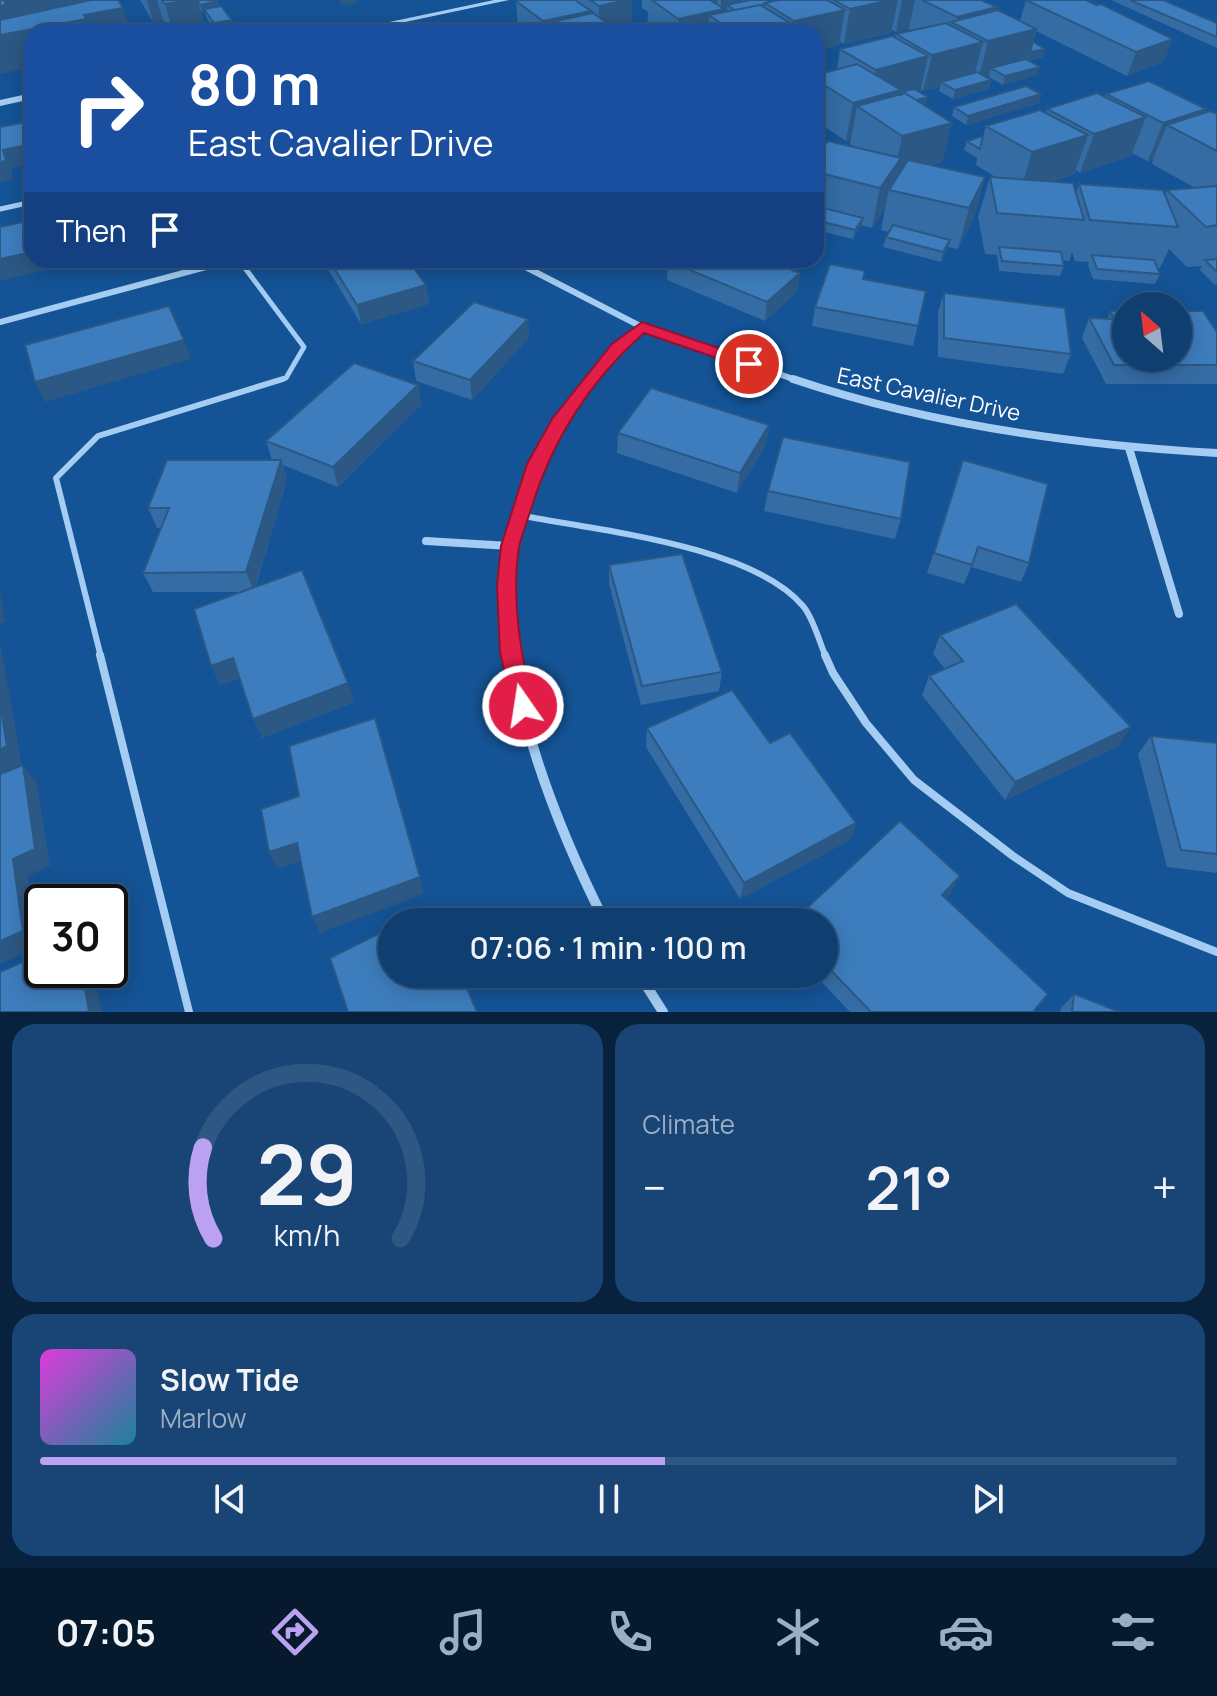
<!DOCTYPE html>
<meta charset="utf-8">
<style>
body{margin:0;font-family:Manrope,sans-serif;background:#184575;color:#f1f3f6;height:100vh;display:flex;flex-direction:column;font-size:30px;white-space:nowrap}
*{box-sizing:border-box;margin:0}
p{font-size:26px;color:#9baec3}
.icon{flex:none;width:44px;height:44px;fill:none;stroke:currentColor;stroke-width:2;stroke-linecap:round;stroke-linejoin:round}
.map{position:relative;height:1012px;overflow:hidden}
.drawer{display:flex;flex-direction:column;gap:12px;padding:12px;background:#08223e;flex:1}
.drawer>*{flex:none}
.top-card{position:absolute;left:24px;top:24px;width:800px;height:244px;border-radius:24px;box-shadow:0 4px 20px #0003,0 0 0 2px #2f5783;background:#1a4fa0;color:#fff;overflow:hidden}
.needle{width:52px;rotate:332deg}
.fabs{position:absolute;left:1112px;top:292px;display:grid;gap:16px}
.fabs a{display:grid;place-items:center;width:80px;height:80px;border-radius:50%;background:#0f3e70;box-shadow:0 4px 20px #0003,0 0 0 2px #2f5783;font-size:40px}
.speed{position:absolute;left:24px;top:884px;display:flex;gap:16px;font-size:40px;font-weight:700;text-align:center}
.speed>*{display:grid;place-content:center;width:104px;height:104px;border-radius:50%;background:#0f3e70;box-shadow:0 4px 20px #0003,0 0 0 2px #2f5783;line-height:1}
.speed .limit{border:4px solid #111;border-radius:12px;background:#fff;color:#111}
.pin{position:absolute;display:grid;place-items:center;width:68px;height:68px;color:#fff;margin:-34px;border:4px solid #fff;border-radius:50%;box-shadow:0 2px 8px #0007}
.me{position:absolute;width:88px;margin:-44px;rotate:347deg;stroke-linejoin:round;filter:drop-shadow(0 0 6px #0008)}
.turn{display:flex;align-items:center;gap:28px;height:168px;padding:0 32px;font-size:36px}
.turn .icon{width:104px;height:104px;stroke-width:2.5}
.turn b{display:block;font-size:56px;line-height:68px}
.then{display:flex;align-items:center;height:76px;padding:0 32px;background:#0003;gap:16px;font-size:30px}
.big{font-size:60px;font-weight:600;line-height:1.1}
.drawer .card{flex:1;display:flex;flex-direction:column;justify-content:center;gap:12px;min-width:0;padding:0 28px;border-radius:24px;background:#184575}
.drawer .dial{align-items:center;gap:0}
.dial svg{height:208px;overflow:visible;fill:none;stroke:#2f5783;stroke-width:7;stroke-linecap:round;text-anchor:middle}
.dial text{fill:#f1f3f6;stroke:none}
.song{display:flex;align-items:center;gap:24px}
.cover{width:96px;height:96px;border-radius:12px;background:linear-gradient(135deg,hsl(300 70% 55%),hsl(190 70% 35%))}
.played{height:8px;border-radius:4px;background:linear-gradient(90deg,#bca0f2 55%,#2f5783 55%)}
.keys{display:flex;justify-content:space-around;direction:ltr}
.heat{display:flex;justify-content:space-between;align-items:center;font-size:44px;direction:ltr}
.drawer .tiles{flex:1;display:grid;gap:12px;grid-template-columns:1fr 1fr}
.card:last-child{grid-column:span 2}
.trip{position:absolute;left:378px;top:908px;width:460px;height:80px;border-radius:40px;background:#0f3e70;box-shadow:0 4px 20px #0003,0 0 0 2px #2f5783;font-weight:600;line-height:80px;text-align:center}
.menu{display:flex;height:128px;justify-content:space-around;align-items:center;background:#06192d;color:#9baec3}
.menu .icon{width:56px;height:56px}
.menu .active{color:#bca0f2}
.menu b{font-size:36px;color:#f1f3f6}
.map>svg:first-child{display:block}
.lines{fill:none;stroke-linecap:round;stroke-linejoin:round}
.service-far2{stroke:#a5ccf2;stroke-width:5}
.service-far1{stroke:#a5ccf2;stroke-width:6}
.service{stroke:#a5ccf2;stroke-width:8}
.minor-far2{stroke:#a5ccf2;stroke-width:6}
.minor-far1{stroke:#a5ccf2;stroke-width:8}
.minor{stroke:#a5ccf2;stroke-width:10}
.tertiary{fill:#a5ccf2;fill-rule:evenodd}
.wall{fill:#346ca3;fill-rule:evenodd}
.shaded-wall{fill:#2b5884}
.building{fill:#3d7dbd;stroke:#2b5884;stroke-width:2}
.route{fill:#e11d48;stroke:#92132f;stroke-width:2}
.labels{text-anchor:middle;stroke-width:7;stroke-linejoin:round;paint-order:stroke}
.street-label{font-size:22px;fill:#fff;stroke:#145395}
</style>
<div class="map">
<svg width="1217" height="1012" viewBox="0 0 1217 1012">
<rect width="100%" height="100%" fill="#145395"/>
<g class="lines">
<path class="service-far2" d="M0,209l32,-7
M239,260l65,87 -18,31 -9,3"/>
<path class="service-far1" d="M518,515c77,15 234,30 285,91 11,13 16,36 23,51
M101,657l-45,-179 42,-42 185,-57"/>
<path class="service" d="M100,655l89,357
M825,655l8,18 33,50 48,57 99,76 55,37 149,59"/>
<path class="minor-far2" d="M512,260l130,67 157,54
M0,322l232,-62
M590,381l52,-54"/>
<path class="minor-far1" d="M793,379c136,46 281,66 424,74
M1129,448l50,166
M426,541l84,5
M512,657c-17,-104 14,-197 79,-278"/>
<path class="minor" d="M511,655c16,94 51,182 94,267
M639,974l24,38"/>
<path class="tertiary" d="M494,0h15l-151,32h-16z
M32,93v6l-32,7v-6z"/>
</g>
<path class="wall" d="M140,0h76l3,6 13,14 2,8 -18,4 -10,-15 -1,-5 -2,1 -3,-4 6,23h-35l-8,-12 -10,2z
M519,0h113v32h-123l9,-2 -2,-29z
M642,0h125l2,2 10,-2h202l15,11 24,10 6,-21 138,62 -37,14 -91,-45 -3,11 10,15 -14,4 8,14 -34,10 -14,-8v-2l-5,1 7,4 -2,9 -36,10 -14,-8 1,-4 -17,4 -2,-1 -1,2 6,14 17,55 -13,4 55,12 -11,40 -16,32 -10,-2 -7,15 -58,-15 3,-10 3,-5 -8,-2 4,-22 -13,20 -11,-3 -8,14 -37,-9v-93l7,4 -1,7h34l-6,-4 1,-4 -5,1 -30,-20v-46l21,-6 3,-20 55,-11 1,-4 13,-2v-4l-13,4 -4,-2 -1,3 -47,11 -4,-2 -1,3 -23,6v-19h-169l1,-20 -6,-4z
M1111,0h52l54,23v25z
M1041,94l-2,9 -73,22 -14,-9 2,-9z
M1106,94l100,15 -1,4 12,1v170l-2,1 -15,-15 2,-4 -15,1 -18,-18 -9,19h-3l3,6 -5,10 -62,-5 -5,-14 1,-3 -14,-1 -3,-9 -3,9 -7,-1 2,6 -4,10 -61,-5 -2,-16 -12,-1 -7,-37 12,-40 7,1 -21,-13 1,-7 -13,-8 3,-9 16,-5 3,-10 60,-14 1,-3 58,-12zM1132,153l16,8 5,-2 -1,5 43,24 -28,2 -2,5 -86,-11 -3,9 -25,-11 23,-8 2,-4 4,3 51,-17z
M324,260h84l18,25 3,19 -68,20 -36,-60z
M632,260h32l-16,9z
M668,261l132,12 -3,19 -32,29 -98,-41z
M864,280l62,11 -13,55 -101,-20 3,-19z
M944,293l127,61 -8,20 -125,-17v-45z
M1110,311l107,21v52h-111l-24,-46 7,-20 18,1z
M528,319l1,19 -57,62 -56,-19 -3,-20z
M418,385l3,20 -83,82 -55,-22 4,15 -31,106 98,116 -92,36 -22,-60 -20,7 21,-93h-88l-10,-19 18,-45h-4l-9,-20 124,-48 -6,-19z
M769,425l-3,20 -29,48 -120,-40 1,-20z
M963,460l66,103 -8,19 -50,-15 -7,17 -37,-11z
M768,491l133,28 -6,20 -131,-28z
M609,565l113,107 -3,19 -78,14 -32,-121z
M940,635l179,111 -114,54 -83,-105 7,-19 16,-7 -12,-15z
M647,728l123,15 86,80 -6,17 -110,59 -94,-152z
M1151,736l66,7v130l-50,-6 -29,-113z
M951,893l-6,6 88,113h-183l-36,-38h10v-52z
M1074,994l46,18h-60l1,-4z"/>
<path class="shaded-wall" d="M0,0h88l5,14 30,-6 8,24h-99v35l-32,7z
M147,0h10l6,20 -10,2z
M189,0h8l9,32h-33l-8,-28z
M340,0h17l1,3 -17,3z
M627,0h5v32h-33v-26z
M669,0h48v11l4,-1v-10h46l-40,5v6l-18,4 -1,17h-30v-13z
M890,0h8l-7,33 -47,11 6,-35z
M902,0h13l-6,28 -13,4z
M217,1l3,9 -16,-1 1,3 -2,1 -3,-8z
M997,7l-6,22 -35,-4 1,-8z
M845,10l-6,35 -23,6v-19h-23l1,-11z
M591,11v21l-44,-9v9h-3l-1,-11z
M232,20l2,8 -18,4 -2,-9z
M790,23l-1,9h-40z
M1036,29l-10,36 -35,3 -2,7 -10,2 9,-36z
M1173,39l-9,23 -37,14 9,-24z
M983,42l-10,37 -32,3 -1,5 -17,4 9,-36z
M1045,49l-2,8 -15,4 2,-9z
M928,56l-8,37 8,4 -2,9h-69l-6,34 -5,1 7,-38 17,-5 6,-28z
M1040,67l-3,8 -34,10 2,-9z
M991,80l-2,9 -36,10 2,-9z
M1041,94l-2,9 -73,22 2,-9z
M1206,109l-10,24 -29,-8 -14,34 -5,2 15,-38z
M1146,117l-15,39 -51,17 14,-39z
M952,123l-9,38 -45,13 -4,17 -5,-1 -4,18 -13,20 8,-40 16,-23 6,-29z
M1088,135l-14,39 -54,18 12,-40z
M823,141l-5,31h-2v-28z
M32,144v20l-21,4 3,11 -14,3v-20l3,-12z
M985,177l-11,40 -16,32 11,-41z
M863,218l-2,9 -8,12 2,-9z
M950,240l-2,9 -7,13 2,-10z
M32,252v8h30l2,5 -64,16v-22z
M649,260h15l-16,9z
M800,273l-3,19 -32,29 2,-19z
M426,285l3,19 -68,20 -4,-19z
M528,319l1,19 -57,62 -2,-20z
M184,340l7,19 -146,43 -10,-20z
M418,385l3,20 -83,82 -5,-20z
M769,425l-3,20 -29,48 3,-20z
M281,460l6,20 -33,111 -8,-19z
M0,592l5,30 -5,2z
M0,642l22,123 -22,8z
M233,658l9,19 -22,8 -9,-19z
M348,683l6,19 -92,36 -9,-19z
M375,718l49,176 -104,39 -8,-16z
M1131,727l-12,19 -114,54 10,-18z
M23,765l14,18 13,83 -22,10 11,71 -39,17v-23l13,-82z
M856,823l-6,17 -110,59 4,-16z
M297,843l8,17 -27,9 -9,-17z
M960,876l-9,17 -18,19 9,-17z
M82,970h12l8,42h-13z"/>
<path class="building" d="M0,0h19l-14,2 1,3 -6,1z
M91,0h27l5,8 -39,7 2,4 -86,16v-15z
M162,0h27l-24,4z
M197,0h19l1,1 -17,4z
M519,0h56l16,11 -48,10 -27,-20z
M590,0h37l-28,6z
M652,0h58l14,9 -46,10z
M750,0h16l3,2 -4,1 -1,2h-4l-25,5 -8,-5z
M779,0h48l18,10 -51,11 -29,-18z
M834,0h56l-40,9z
M922,0h59l16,7 -40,10z
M1026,0h60l10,5 5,-1 72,35 -37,13z
M1130,0h33l54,23v14z
M760,5l30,18 -41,9h-16l-24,-17z
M221,6l11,14 -18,3 -10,-14z
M998,10l38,19 -48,12 -37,-19z
M593,13l26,19h-61l-11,-9z
M946,23l37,19 -51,13 -36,-21z
M892,36l36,20 -52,14 -36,-21z
M1033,42l12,7 -15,3z
M1026,59l14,8 -35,9 -14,-8z
M857,64l44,26 -48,13 -37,-23v-5z
M977,72l14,8 -36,10 -14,-8z
M1149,81l57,28 -43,14 -57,-29z
M1026,86l15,8 -73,22 -14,-9z
M914,89l14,8 -12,3 -11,-7 -5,2v-3z
M905,93l47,30 -50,13 -45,-30z
M1097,93l49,24 -52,17 -47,-25z
M1040,110l48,25 -56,17 -46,-26z
M1210,111l7,3v37l-50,-26z
M32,121v23l-29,6 3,11 -6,1v-35z
M983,136l-3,13 -13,-8z
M816,137l7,4 -7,3z
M828,141l73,17 -21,30 -64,-16v-16z
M908,160l77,17 -16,31 -80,-18z
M990,177l83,6 11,37 -87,-7z
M1079,184l84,6 15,37 -88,-7z
M1217,186v39l-11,2 -39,-37z
M816,206l47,12 -8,12 -39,-10z
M32,220v32l-32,7v-34v2z
M893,225l57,15 -7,12 -57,-15z
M999,247l62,5 3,14 -62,-5z
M1092,255l62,5 6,14 -63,-5z
M1217,259v13l-12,-12z
M329,260h79l18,25 -69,20z
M669,260h97l34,13 -33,29 -99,-41z
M830,264l35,7 -2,8 63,12 -8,35 -103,-19z
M944,293l121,15 6,46 -127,-16z
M474,302l54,17 -58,61 -57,-19z
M169,306l15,34 -149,42 -10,-37z
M1110,311h16v47h52v-47h25l14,21v33h-103l-25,-47 25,1z
M354,363l64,22 -85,82 -67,-26z
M651,388l118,37 -29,48 -122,-40z
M783,437l127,25 -9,57 -133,-28z
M167,460h114l-35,112 -103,1 26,-65h-21z
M963,460l85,24 -19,79 -51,-16 -6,18 -38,-12z
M682,554l40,118 -80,14 -33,-121z
M302,570l46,113 -95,36 -20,-61 -22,8 -17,-57z
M1016,604l115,123 -116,55 -86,-106 34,-15 -23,-26z
M732,690l38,53 20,-10 66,90 -112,60 -97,-155z
M0,703l7,43 -7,3z
M375,718l45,159 -108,40 -15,-74 -28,9 -8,-43 38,-13 -10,-50z
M1151,736l66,7v111l-36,-4z
M23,765l12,84 -22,10 10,72 -23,10v-167z
M900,821l60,55 -18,19 106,99 -15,18h-162l-47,-49v-41h-32z
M433,907l6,15h-37z
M392,927v47h69l16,38h-129l-18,-54z
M42,953v17h40l7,42h-89v-40z
M1074,994l46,18h-48z"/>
<path class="route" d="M642,322l112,38 2,4 -7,5 -6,-2 -99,-34c-53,47 -91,106 -112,173 -4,13 -10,28 -13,41 -8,53 2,108 14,159l-3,7 -7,2 -8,-2 -3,-7 -12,-54 -3,-66 4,-40 26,-82 25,-45 60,-75z"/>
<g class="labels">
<g class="street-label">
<text transform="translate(929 394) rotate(12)" y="8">East Cavalier Drive</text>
</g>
</g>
</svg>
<div class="fabs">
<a><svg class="needle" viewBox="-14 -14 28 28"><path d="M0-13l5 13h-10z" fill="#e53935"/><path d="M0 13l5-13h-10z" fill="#9baec3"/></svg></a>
</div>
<div class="speed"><div class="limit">30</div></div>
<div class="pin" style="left:749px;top:364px;background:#d93025"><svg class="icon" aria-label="arrive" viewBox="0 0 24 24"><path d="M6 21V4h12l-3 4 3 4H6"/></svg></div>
<svg class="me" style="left:523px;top:706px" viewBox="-20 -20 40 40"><circle r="17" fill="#e11d48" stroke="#fff" stroke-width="3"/><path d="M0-11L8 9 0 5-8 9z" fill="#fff"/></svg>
<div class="trip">07:06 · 1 min · 100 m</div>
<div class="top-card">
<div class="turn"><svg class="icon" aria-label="right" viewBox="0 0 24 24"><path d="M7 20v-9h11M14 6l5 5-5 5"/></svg><div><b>80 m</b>East Cavalier Drive</div></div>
<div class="then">Then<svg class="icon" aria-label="arrive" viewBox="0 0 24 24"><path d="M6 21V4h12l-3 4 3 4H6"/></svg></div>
</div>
</div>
<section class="drawer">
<div class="tiles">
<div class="card dial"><svg viewBox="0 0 100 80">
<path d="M14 69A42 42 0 1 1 86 69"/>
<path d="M14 69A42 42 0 0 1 10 34" stroke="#bca0f2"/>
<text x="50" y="56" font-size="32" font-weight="700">29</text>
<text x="50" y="72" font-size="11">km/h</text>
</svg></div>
<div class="card"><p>Climate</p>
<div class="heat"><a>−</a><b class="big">21°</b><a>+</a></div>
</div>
<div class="card">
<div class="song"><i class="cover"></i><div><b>Slow Tide</b><p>Marlow</p></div></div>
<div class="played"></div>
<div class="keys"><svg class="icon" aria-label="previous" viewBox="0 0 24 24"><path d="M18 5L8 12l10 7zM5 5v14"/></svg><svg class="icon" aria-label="pause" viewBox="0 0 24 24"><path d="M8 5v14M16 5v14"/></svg><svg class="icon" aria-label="next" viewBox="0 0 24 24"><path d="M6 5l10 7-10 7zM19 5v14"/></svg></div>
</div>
</div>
</section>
<nav class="menu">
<b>07:05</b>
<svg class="icon active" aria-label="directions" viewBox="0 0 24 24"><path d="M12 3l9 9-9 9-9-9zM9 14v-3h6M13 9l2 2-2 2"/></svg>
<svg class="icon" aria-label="music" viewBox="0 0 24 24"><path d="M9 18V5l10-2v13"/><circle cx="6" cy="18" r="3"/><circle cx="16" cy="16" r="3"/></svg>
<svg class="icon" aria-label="phone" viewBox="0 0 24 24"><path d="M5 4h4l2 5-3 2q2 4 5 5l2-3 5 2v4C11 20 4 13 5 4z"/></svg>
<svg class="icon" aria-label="climate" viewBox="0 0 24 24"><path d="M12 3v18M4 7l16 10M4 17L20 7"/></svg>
<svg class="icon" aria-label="car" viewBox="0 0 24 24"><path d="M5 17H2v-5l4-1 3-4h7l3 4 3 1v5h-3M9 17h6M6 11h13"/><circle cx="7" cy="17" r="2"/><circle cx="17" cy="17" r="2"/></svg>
<svg class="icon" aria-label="filters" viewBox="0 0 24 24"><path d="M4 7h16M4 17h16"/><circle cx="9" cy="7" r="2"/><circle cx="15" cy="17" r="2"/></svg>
</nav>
